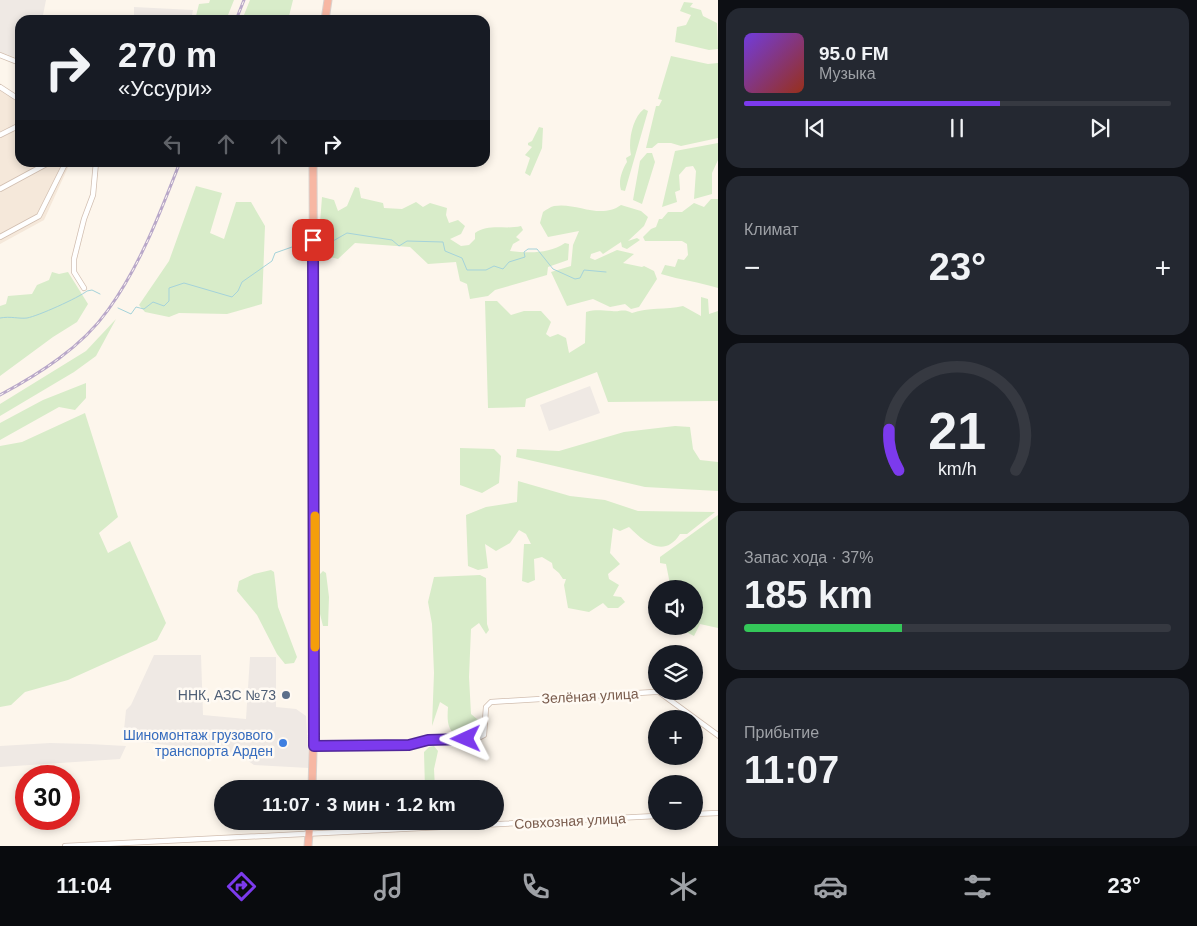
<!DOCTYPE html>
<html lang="ru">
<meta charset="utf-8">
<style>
body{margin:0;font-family:Arial,sans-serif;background:#242831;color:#f1f3f6;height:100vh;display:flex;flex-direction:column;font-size:19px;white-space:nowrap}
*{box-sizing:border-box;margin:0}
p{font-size:16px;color:#9ea1a6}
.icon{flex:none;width:28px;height:28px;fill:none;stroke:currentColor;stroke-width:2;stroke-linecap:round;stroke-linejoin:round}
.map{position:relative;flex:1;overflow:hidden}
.sheet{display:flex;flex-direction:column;gap:8px;padding:8px;background:#0d0f14;width:479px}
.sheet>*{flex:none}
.guide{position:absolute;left:15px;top:15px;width:475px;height:152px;border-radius:15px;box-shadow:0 2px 8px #0003;background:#171b24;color:#f1f3f6;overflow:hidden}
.fabs{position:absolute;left:648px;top:580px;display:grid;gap:10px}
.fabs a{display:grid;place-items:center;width:55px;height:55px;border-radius:50%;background:#171b24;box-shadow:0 2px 8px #0003;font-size:25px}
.speed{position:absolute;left:15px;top:765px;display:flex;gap:10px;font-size:25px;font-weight:700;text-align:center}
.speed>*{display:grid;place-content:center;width:65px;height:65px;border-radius:50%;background:#171b24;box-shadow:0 2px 8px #0003;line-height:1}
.speed .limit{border:8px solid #d22;background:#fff;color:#111}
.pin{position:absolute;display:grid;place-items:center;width:42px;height:42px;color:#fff;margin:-21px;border-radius:10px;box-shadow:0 2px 8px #0006}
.me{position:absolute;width:55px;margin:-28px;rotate:269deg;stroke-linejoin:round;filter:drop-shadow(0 0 4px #0008)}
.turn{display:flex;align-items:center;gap:18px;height:105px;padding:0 20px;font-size:22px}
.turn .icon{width:65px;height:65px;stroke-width:2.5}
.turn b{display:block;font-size:35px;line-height:42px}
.lanes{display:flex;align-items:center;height:48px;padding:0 20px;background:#0003;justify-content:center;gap:25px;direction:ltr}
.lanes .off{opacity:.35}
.big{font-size:38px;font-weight:700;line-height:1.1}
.sheet .widget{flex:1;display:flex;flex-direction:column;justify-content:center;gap:8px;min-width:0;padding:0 18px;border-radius:15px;background:#242831}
.sheet .dial{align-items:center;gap:0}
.dial svg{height:130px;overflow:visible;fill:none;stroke:#363941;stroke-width:7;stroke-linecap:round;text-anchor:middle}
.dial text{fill:#f1f3f6;stroke:none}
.song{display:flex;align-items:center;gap:15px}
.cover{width:60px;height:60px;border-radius:8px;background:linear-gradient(135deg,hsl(260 70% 55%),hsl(10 70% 35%))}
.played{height:5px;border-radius:2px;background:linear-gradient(90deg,#7c3aed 60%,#363941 60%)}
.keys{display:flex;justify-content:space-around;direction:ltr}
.heat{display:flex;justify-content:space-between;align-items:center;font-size:28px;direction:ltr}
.charge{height:8px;border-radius:4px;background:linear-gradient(90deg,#34c759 37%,#363941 0)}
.trip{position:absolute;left:214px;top:780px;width:290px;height:50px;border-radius:25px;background:#171b24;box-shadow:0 2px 8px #0003;font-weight:700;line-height:50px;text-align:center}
.dock{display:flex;height:80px;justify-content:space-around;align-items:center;background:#090b0e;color:#9ea1a6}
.dock .icon{width:35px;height:35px}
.dock .current{color:#7c3aed}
.dock b{font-size:22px;color:#f1f3f6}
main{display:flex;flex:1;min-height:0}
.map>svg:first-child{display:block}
.residential{fill:#f5e8da}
.industrial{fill:#efe9e4}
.green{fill:#d8ecc9}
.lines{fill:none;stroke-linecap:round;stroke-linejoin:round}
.stream{stroke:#a5d3da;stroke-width:1}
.minor-casing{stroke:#d1beb0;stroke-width:6}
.highway-casing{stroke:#dad1cd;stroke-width:9}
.minor{stroke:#fff;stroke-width:4.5}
.highway{stroke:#f7b7a3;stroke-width:7}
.rail-casing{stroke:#b9a8c9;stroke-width:3}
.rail{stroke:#fffaf3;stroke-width:1;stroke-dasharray:4;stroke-linecap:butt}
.route-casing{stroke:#51269a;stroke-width:12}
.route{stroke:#7c3aed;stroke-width:9}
.slow{stroke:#f59e0b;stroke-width:9}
.service-dot{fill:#5c6f8a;stroke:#fffaf3;stroke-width:2}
.shop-dot{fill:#3f7fe0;stroke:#fffaf3;stroke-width:2}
.labels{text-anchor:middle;stroke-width:5;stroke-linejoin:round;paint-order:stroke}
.service-label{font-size:14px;fill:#4e5e75;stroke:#fffaf3;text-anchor:end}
.street-label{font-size:14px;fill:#7a5c4d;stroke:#fffaf3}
.shop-label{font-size:14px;fill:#366cbe;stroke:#fffaf3;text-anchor:end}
</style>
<main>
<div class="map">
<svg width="719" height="846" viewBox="0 0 719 846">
<rect width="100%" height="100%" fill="#fdf6ec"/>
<path class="residential" d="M0,87l20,10v65l50,1 -26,57 -44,24z"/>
<path class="industrial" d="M0,0h46l-4,20h-22v39l-20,-7z
M134,7l59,3 -2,10h-57z
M590,386l10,27 -51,18 -9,-26z
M154,655h47l2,60 43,4 4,-62h26v50l20,2 10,7 3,52 -55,-3 -17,-12 -114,-13 3,-30 5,-5z
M50,743l39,1 37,2 -6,13 -120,8v-21z"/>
<path class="green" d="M210,0h24l-8,20h-31l4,-16 10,-1z
M250,0h43l-5,20h-46z
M684,2l9,1 -3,4 11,3 2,6 14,7 1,26 -9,1 -34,-8 2,-15 9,-2 5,-10 -11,-4z
M671,56l37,8 10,-1v75l-37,8 -10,-3h-13l-6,5h-6l10,-42h3l3,-6 -4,-1z
M644,109l4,2 -23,80 -4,-1c-3,-9 1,-20 6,-28l-1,-4 5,-3c-3,-13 1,-37 13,-46z
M539,127l4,1 -1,20 -12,28 -5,-3 5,-15 -5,-3 7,-8 -4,-2v-2l4,-2z
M718,143v17l-6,13v21l-18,5 2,-28 -3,-5 -7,1 -7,8 1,15 -5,2 2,10 -15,5 13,-56z
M647,153h5l3,9 -13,42 -9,-4 7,-39z
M196,186l26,7 -12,40 14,6 12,-37h15l14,24 -3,78 -35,10 -48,-1 -10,4 -24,-5 -6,-7 30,-44z
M355,187l4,1 2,10 22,5 1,5 18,1 14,-7 7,5 7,-4 17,5 -1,7 3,8 9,-3 7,6 -4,8 -11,5 11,7 8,-1 6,-6v-6c14,-10 30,-3 46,-7l2,4 -7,7 4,3 -7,4 -3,7c19,2 39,3 55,-8l4,1 -1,16 -20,7 -1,8 -52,15 -7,6 -18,3 -3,-15 -7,-3 -4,-19 -28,2 -18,-17 -55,-4 -17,16 -16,-4 -4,-6 4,-52 12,3 4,11 9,-5z
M711,199h7v89c-19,-6 -37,-8 -57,-14l4,-9 10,2 3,-8 6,1 4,-5 -1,-11 -5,-3h-37l-2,-4 8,-8 5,-2 3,-8h3l6,-7h14l12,-9 10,4z
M621,205l20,6 7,6 -4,9 -16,15 9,-3 3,2 -13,9 -5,-2 -1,-5 -18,12 -3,-3 -9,3 -1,4 5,2 22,-10 17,4 -11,9 19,4 2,-1 10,5 3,8 -18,28 -8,2 -6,-5 -15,3 -17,-8 -26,7 -16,-34 20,-6 2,-21 6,-14 -31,6 -8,-14 3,-11c3,-2 7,-5 11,-6 23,-4 46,14 67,-1z
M52,272l7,2 9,-2 20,32 -11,18 -24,15 -53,39v-70l6,-2 2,-8 24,-2 5,-9 12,-5z
M701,297l7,2 1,15 9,-3v90l-110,1 -11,-30 -71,27 -1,8 -37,1 -3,-107h12l14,14 13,-4h17l10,11 -5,12 4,3 8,-3 8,4 3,15 16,-10 1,-31c12,-3 15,-1 26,-1 9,1 11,-3 20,2 16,-6 34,-3 51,-7l18,10z
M116,319l-20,37 -22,16 -74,44v-12l86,-53z
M86,383v15l-11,12 -16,-3 -59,33v-17l43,-23z
M85,413l33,104 -19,16 9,20 22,-12 36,82 -9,17 -89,40 -43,12 -14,13 -11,2v-261l22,-4z
M675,426l15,1 3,22 7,11 18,2v29l-73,-4 -129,-30 1,-8 42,2 65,-19z
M460,448l34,1 7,7 -2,27 -17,10 -22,-8z
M518,481l52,15 35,4 33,11 77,1 -28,22h-7c-16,25 -36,8 -51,-7l-9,4 -7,-3 -3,25 10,11 -12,10 1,5 10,6 -6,11 8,1 4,5 -7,6h-10l-5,-5 -14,9 -21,-4 -4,-23 2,-6h-3l-4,-6 -6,-5 -1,-5 -10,-6 -8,2 1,21 -7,3 -6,-2 2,-37h7l-5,-10 -7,-4 -9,13 -14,8 -11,-7 3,24 -10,2 -10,-4 -2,-51 20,-8 31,-5z
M718,515v113l-18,-4 -6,12 -19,-10h19v-37h-28l4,-5 -4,-20 -6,-1v-6z
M271,570l3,2 4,35 19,50 -3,6 -9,1 -8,-10 -20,-39 -20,-24 2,-10 15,-7z
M323,571l3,2 3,24 -1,29h-5l-3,-12v-40z
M480,575l6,3 1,46 2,6 -3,4 -7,-11 -8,6 -2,48 2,37 12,10 -1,9 -7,4 -16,2c-12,-10 -12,-17 -11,-32l-8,-5 -8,24 2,-53 -2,-49 -4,-22 6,-25z
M434,746l4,5 -4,18 1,20h-10l-1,-37 5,-5z"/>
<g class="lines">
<path class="stream" d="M319,249l28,-16 45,7 7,6 8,-5 36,1 2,9 17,7 5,12h19l8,-4 9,3 6,-7 16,-5 -1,-5 4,-3h9l16,20 22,10 5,-1 4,-8 22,2
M118,308l13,6 5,-7 8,2 9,-7 11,4 5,-5v-13l15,-5 48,14 6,-6 4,-9 30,-21 3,-8 17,-6 14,2
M0,318c11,-2 19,1 27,0 11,-2 51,-20 60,-27l5,-1 8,4"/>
<g class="minor-casing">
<path id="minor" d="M0,55l20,8
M0,87l20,13
M0,135l20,-10
M0,189l50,-27
M0,237l39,-21 27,-54
M84,288l-10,-16v-13l10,-40 9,-24 3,-33
M315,745h94l19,-4h23l29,-4 4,-2 2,-28 5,-5 163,-10h5l60,44
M694,814l25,-1
M65,846l591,-30"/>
</g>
<g class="highway-casing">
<path id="highway" d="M325,20l3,-20
M312,789l3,-112 -2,-515
M308,846l2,-25"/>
</g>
<use href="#minor" class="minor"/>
<use href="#highway" class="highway"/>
<g class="rail-casing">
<path id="rail" d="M236,20l8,-20
M0,395c39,-21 82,-48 108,-85 32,-44 52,-97 72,-148"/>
</g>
<use href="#rail" class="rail"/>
</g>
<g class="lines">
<g class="route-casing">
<path id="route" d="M313,240l1,506 95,-1 19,-5 38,-1"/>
</g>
<use href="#route" class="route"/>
<path class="slow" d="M315,516v131"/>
</g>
<circle class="service-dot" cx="286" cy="695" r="5"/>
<circle class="shop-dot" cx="283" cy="743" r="5"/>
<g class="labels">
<g class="service-label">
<text x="276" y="700">ННК, АЗС №73</text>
</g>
<g class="street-label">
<text transform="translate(590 696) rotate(-3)" y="5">Зелёная улица</text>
<text transform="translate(570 821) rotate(-3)" y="5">Совхозная улица</text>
</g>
<g class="shop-label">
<text x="273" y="740">Шиномонтаж грузового<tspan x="273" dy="16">транспорта Арден</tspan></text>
</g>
</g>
</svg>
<div class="fabs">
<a><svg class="icon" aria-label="sound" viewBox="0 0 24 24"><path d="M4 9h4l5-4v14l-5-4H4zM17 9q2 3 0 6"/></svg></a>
<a><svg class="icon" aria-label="layers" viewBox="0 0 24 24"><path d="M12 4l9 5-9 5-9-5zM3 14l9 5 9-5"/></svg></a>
<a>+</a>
<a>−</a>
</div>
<div class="speed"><div class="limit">30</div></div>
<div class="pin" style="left:313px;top:240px;background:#d93025"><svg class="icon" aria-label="arrive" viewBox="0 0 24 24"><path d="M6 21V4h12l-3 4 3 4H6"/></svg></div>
<svg class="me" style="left:466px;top:739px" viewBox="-20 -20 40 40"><path d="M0-17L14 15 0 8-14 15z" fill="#7c3aed" stroke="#fff" stroke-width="4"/></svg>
<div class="trip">11:07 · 3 мин · 1.2 km</div>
<div class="guide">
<div class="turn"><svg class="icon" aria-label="right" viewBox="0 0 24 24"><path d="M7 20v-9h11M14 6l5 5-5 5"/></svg><div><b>270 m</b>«Уссури»</div></div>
<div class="lanes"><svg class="icon off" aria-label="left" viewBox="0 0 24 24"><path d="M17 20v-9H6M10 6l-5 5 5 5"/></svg><svg class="icon off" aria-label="ahead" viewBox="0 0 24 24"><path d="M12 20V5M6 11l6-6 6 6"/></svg><svg class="icon off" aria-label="ahead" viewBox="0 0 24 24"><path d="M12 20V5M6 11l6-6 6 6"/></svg><svg class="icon" aria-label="right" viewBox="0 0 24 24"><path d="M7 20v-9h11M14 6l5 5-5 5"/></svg></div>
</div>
</div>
<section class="sheet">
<div class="widget">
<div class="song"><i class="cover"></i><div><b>95.0 FM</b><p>Музыка</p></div></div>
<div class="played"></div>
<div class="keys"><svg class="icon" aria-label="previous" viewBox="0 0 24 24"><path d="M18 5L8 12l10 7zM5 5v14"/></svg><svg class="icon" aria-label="pause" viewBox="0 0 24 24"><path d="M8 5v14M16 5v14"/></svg><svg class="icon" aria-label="next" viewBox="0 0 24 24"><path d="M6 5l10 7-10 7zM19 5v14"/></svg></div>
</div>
<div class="widget"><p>Климат</p>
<div class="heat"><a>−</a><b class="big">23°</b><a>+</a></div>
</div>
<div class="widget dial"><svg viewBox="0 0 100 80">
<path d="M14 69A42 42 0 1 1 86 69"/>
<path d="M14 69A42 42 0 0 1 8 44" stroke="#7c3aed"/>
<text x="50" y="56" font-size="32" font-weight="700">21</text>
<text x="50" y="72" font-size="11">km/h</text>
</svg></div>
<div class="widget"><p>Запас хода · 37%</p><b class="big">185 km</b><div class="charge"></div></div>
<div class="widget"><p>Прибытие</p><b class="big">11:07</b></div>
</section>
</main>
<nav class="dock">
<b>11:04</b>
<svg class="icon current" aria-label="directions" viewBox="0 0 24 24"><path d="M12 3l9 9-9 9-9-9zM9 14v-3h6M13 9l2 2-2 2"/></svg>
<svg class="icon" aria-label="music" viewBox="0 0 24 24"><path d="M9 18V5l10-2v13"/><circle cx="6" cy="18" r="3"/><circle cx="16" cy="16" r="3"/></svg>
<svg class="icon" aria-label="phone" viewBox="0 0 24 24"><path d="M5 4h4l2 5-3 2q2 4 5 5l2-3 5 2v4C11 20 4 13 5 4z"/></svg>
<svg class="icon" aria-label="climate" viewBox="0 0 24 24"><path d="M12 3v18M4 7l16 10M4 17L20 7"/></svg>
<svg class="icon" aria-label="car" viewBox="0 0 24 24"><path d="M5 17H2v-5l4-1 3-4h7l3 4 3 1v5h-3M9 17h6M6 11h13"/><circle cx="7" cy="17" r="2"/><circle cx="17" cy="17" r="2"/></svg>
<svg class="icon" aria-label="filters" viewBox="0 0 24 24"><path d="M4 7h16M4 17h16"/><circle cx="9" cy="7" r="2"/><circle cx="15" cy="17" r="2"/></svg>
<b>23°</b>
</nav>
